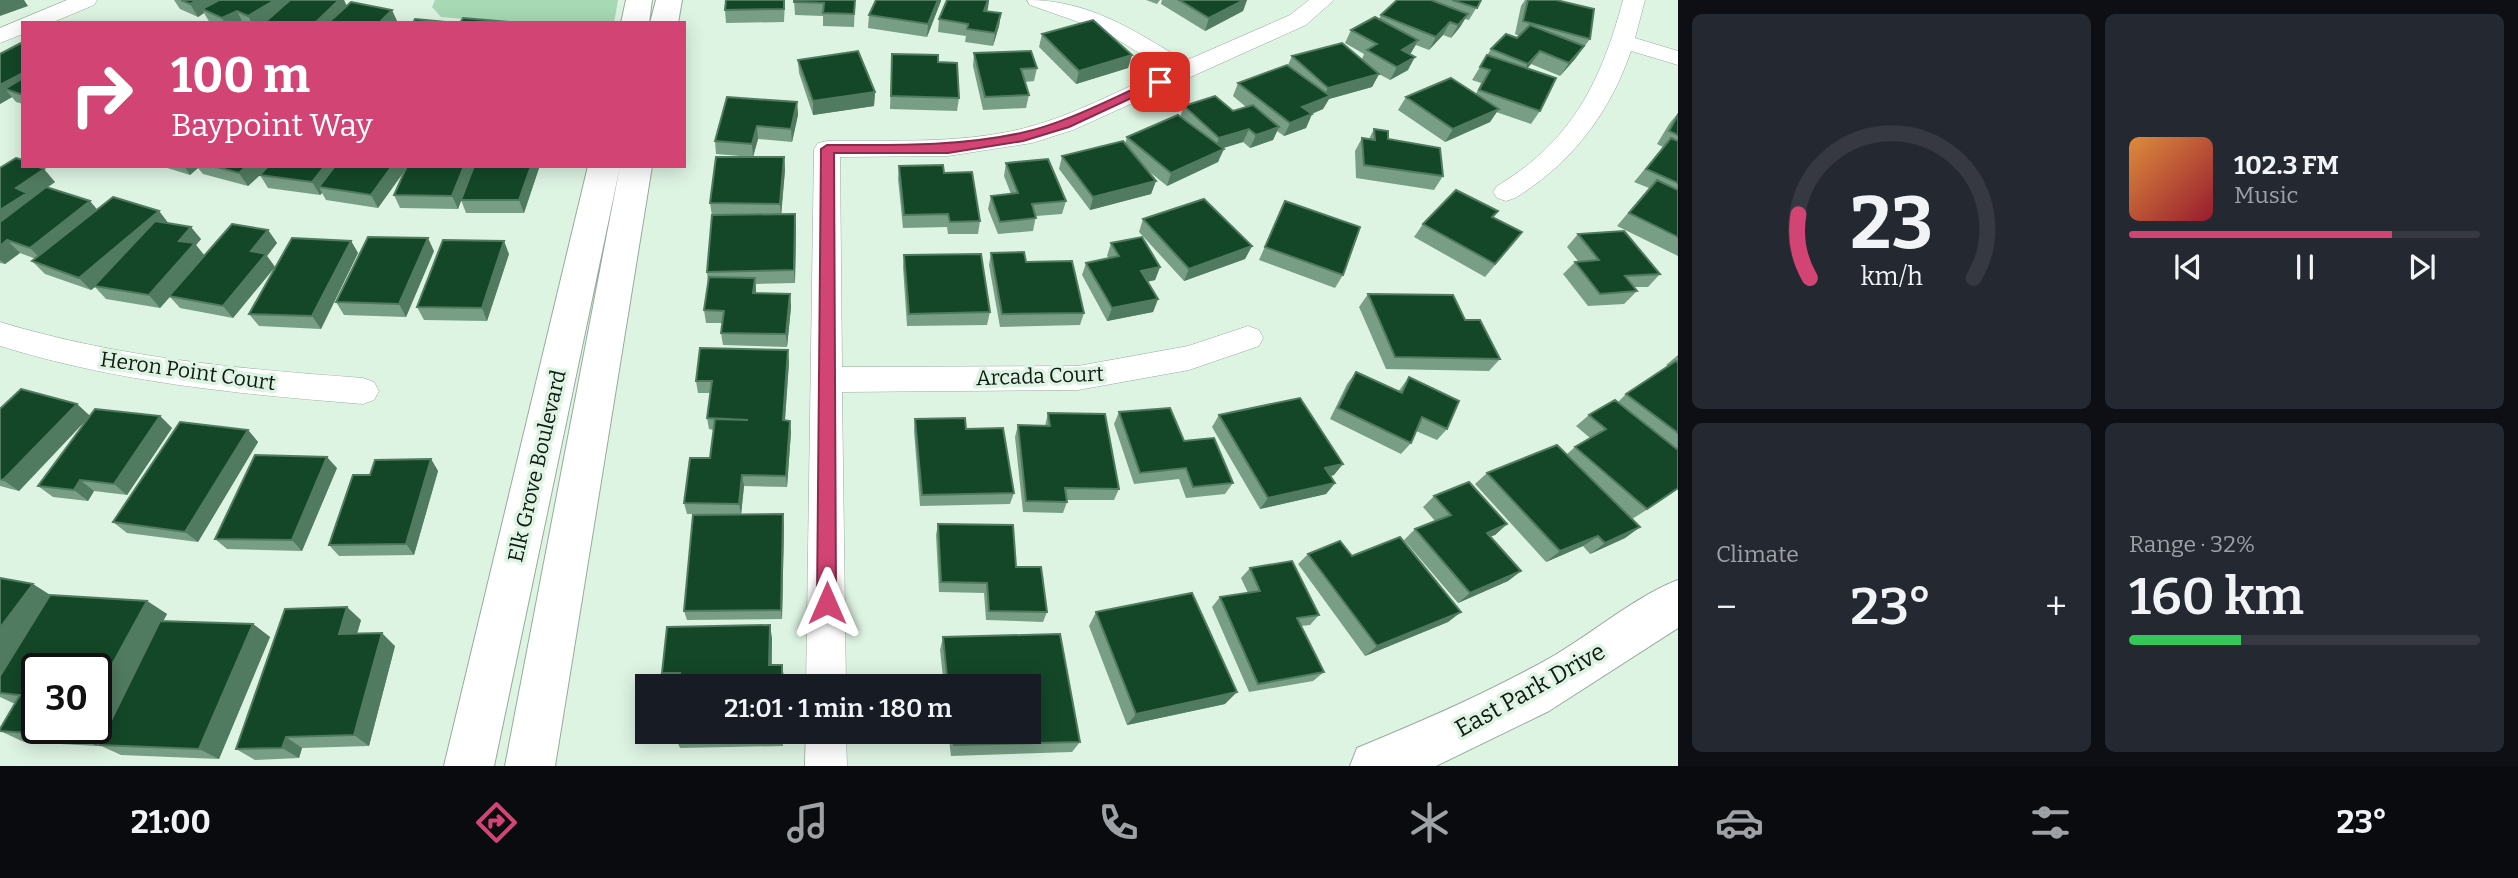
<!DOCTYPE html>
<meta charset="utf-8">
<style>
body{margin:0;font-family:Bitter,serif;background:#242831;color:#f1f3f6;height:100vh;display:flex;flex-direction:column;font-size:26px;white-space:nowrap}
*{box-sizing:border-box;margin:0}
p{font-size:23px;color:#9ea1a6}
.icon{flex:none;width:38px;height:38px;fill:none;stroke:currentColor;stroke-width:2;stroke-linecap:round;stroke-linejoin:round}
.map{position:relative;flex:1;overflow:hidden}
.details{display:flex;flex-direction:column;gap:14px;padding:14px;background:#0d0f14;width:840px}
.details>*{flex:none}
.hud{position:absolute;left:21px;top:21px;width:665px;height:147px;border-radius:0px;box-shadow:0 4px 18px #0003;background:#d14474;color:#fff;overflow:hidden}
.speed{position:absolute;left:21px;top:653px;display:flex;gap:14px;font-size:35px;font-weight:700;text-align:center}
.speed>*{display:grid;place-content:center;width:91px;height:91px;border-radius:50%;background:#171b24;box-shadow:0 4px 18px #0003;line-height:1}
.speed .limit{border:4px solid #111;border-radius:10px;background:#fff;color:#111}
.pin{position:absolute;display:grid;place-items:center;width:60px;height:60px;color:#fff;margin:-30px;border-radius:14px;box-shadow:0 4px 10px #0006}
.me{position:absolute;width:77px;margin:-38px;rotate:0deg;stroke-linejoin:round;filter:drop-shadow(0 0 5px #0008)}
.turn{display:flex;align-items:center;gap:24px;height:147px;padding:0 35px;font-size:32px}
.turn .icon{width:91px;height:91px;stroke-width:2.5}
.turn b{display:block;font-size:49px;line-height:60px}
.big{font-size:52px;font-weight:600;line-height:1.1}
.details .widget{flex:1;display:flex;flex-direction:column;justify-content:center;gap:10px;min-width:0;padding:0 24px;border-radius:10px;background:#242831}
.details .dial{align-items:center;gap:0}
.dial svg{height:182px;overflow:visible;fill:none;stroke:#363941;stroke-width:7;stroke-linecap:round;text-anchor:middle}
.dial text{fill:#f1f3f6;stroke:none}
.song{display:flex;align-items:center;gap:21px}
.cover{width:84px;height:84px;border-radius:10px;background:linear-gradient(135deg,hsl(30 70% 55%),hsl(350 70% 35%))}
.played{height:7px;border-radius:4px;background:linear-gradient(90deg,#d14474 75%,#363941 75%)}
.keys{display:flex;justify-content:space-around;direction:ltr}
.heat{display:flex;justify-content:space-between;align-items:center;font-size:38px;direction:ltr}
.charge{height:10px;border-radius:5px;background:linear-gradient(90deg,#34c759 32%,#363941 0)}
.details .tiles{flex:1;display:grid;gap:14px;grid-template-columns:repeat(2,1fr)}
.trip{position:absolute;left:635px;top:674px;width:406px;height:70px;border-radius:0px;background:#171b24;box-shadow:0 4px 18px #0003;font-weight:600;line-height:70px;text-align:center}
.tabs{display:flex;height:112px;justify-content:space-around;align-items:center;background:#090b0e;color:#9ea1a6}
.tabs .icon{width:49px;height:49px}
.tabs .active{color:#d14474}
.tabs b{font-size:32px;color:#f1f3f6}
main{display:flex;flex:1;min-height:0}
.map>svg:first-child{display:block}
.green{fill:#a7d9b5}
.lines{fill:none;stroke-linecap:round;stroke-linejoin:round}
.street-casing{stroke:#96ab9c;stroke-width:1}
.secondary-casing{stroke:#96ab9c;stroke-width:2}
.street{fill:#fff;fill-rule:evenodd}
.secondary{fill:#fff;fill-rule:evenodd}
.wall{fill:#799e86}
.shaded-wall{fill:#517b60}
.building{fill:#144728;stroke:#517b60;stroke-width:2}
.route{fill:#d14474;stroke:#882c4b;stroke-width:2}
.labels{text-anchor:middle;stroke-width:7;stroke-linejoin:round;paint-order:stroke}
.street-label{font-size:21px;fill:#111913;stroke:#def4e3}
.near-street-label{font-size:24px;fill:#111913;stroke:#def4e3}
</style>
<main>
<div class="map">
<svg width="1678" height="766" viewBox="0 0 1678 766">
<rect width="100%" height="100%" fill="#def4e3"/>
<path class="green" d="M435,0h183l-4,23h-101l-72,-6 -9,-10z"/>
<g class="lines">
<g class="street-casing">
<path id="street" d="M67,0h30l-3,5 -43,18h-28v11l-23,9v-15z
M1027,0c63,0 106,30 158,61l105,-46 19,-15h25l-28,25 -233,105 -41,13 -84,13 -108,1 2,210 236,-1 110,-20 60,-20 11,4 4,8 -4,8 -70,24 -111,20 -236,2 4,294h-40l8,-537 4,-6 9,-2c64,-1 131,3 194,-12 50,-12 98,-39 145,-59l-62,-39 -74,-26z
M1623,0h22l-10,38 43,13v14l-47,-14c-21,62 -60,113 -116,147l-9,3 -9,-3 -4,-6 4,-6c75,-45 104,-104 126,-186z
M0,322c119,36 240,47 363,56l11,4 5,9 -5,9 -11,4c-123,-10 -244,-21 -363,-58z
M806,732h40l1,34h-42z"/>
</g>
<g class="secondary-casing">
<path id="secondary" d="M626,0h26l-3,23h-28z
M656,0h26l-4,23h-28z
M588,166h32l-126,600h-50z
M620,166h32l-97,600h-50z
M1678,580v48l-129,83 -113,55h-86l7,-18c68,-28 135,-57 198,-93 39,-23 83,-60 123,-75z"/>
</g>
<use href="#street" class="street"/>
<use href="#secondary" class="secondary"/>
</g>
<path class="wall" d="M174,0h115l-2,2 3,-2h54l3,6 50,16 15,1h-202l-6,-10 -6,4 -18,-8z
M726,0h59l-1,22 -58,1 -1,-13z
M794,0h61l-1,27 -31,-1v-10l-28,-1z
M876,0h65l-14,37 -59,-9 1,-13z
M947,0h42l-2,11 14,2 -2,13 -6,20 -28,-4 1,-6 -28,-4 1,-13z
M1146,0h14l-3,4z
M1162,0h85l-4,11 -38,20 -44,-27z
M1397,0h84l-12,20 -4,-1 -5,8 -9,11 -8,-3 -14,15 -13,-5 -6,9 -2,16 -18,10 -11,-6 -7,13 -43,12 -6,10 -11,5 -6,14 -22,8 -7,-5 -4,9 -23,8 -7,-6 -21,6 -4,14 -51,24 -21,-17 10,12 -5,13 -61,16 -31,-41 3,-13 63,-12 2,-7 53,-20 4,-11 49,5 13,-4 -13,-11 5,-13 50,-18 4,-9 70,3 2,-5 -19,-11 6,-13 28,-11 2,-4z
M1525,0h31l34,39 -15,20 -15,17 -29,-12 -4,5 13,42 -9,13 -35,-12 -6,10 -45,20 -47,-32 8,-13 70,-3 5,-11 -9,-3 19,-31 26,-11 2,-2 -4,-2 6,-28z
M1042,34l90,21 -4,13 -52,16 -37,-37z
M23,42v62l-7,-2 -4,-5 -12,7z
M974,53l63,15 -3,13 -9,1 4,13 -3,13 -43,2 -10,-44z
M892,54l67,44 -2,13 -67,-2z
M798,60l77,32 -1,14 -61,9 -14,-42z
M797,102l1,13 -6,27 -34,-3 -5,18 -37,-3 -1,-13z
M1678,113v143l-61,-30 32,-38 -15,-6 29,-35 -6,-3 12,-20z
M1374,129l69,47 -9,14 -78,-12 -1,-27 7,-13 7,1z
M784,157l1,13 -4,44 15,12 -1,57 -39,1v9l34,1 1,13 -4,40 -64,-2 -2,-12 2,-10h-17l-2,-13 4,-28 -1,-10 5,-56 -2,-13z
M1006,163l60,38 -4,13 -26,2 -3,15 -35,3 -10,-25 3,-13 20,-2 -7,-18z
M161,166h378v2l-15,45h-58l-5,-13 -3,9 -58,-1 -6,-13 11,-25 -27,38 -52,-8 -4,-7 -2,2 -52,-7 -8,-13 -12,11 -45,-12 -5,-6 -8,7z
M899,166l45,7 36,48 -2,13h-30l-1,-7 -44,1 -5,-49z
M0,168l55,14 -8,6 50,21 62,2 9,12 33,16 -5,6 8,11 64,-26 9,13 -10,13 8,11 -42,51 -53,-10 -10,-11 -10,11 -54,-9 -11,-12 -4,3 -46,-16 -13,-13 4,-2 -16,-6 -15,11 -5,-1z
M1285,201l58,74 -8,13 -76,-28z
M1498,211l-5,7 19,27 -27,32 -71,-40 9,-13z
M1143,219l109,27 -7,13 -61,22 -45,-49z
M1578,234l82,40 -12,13h-14l3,4 -13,13 -36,2 -25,-32 12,-12 3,-1 -11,-14z
M351,241l7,12 -37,76 -62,-3 -10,-12z
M1111,243l49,24 -5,13 -8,2 11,17 -5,13 -46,9 -25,-46 4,-12 23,-5 -2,-2z
M434,251l-28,66 -62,-2 -8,-13z
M991,253l35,9 58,51 -4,12 -80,2 -11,-62z
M509,254l-22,67 -63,-1 -7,-13z
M904,255l86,57 -3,13 -80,1 -4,-59z
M1368,294l97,26 35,39 -11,12 -103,-2 -27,-62z
M1678,355v134l-46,30 8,8 -15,11 -35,16 -7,-8 -37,16 -71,-78 12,-11 79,-18 9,-8 15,-9 -14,-12 13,-11 29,-13 8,-8 42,-28 -2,-1z
M789,362l-4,59 6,11 -4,55 -43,-1 -3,29 -54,-1 -3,-11 26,-45 4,-28 -5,-1 -2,-11 3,-25h-12l-2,-12z
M1356,372l42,20 11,-15 38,52 -10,11 -21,-9 -5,12 -10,11 -71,-35 17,-35z
M77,404l13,12h70l12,12 -45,67 -33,-4 -6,10 -35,-4 -15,-11 52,-70 -71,75 -19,-5v-77z
M1119,412l65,29 49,42 -8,11 -39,4 -7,-19 -45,5 -20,-60z
M1048,413l71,76 -5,11h-47v2l-4,11 -40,-1 -8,-75 3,-12 27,1z
M1219,415l115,60 -3,1 4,7 -9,11 -66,15 -48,-82z
M915,419l51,10 48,64 -4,11 -90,2 -6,-75z
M248,430l10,12 -60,100 -71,-9 -14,-11z
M431,459l7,12 -24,84 -75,1 -10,-11 41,-70z
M337,468l-35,83 -75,-2 -12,-10z
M1434,496l73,28 -12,11 -5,1 31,35 -13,10 -50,22 -54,-63 11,-11 20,-8 -12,-14z
M938,524l78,43 31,45 -4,10 -57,-2 -2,-27 -45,-1 -3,-57z
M784,525l-2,94 -95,1 -3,-9z
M1308,554l44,2 109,56 -13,10 -83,34 -67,-92z
M1250,568l69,47 -9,10 -9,1 23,46 -11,9 -64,11 -37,-85 8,-10 28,-4 -7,-15z
M0,578l50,17 97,6 20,13 -4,7 90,3 17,13 -51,122 -98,-4 -22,-10 9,-20 -11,21 -73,-4 -24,-11 15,-27 -15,-7v-21l9,-15 -9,13z
M1096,612l129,92 -98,21 -38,-99z
M361,620l-4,14 38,12 -26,100 -67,2 -3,10 -44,2 -19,-11z
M1060,634l20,108 -8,10 -121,4 -3,-24h81v-46h-85l-4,-36 3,-13z
M772,638v27l12,12 -105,8h-11l-6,-12z
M676,732h107v14l-103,2 -5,-11z"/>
<path class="shaded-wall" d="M0,0h24l4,6 -28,10z
M197,0h32l-27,9 2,4 -6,4 -8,-13z
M275,0h14l-2,1 3,7 -25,15h-13l-4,-7z
M339,0h5l4,10 -13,13h-20z
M938,0h3v1l-14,36 1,-13z
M988,0h1l-1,8 -5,16 1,-13z
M1244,0h3l-4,11 -38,20 4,-13z
M392,10l6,13h-19z
M237,11l6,12h-18l-3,-5z
M1001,13l-2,13 -6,20 2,-13z
M1468,14l-8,13 -9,11 7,-13z
M1450,22l-7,13 -14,15 7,-13z
M1418,40l-7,13 -17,10 8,-13z
M1584,46l-9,13 -15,17 9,-13z
M1540,51l-9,13 -12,13 9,-13z
M1132,55l-4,13 -52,16 3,-13z
M1415,57l-7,13 -18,10 7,-13z
M23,73v18l-18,-2 7,8 -12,7v-19z
M1379,74l-7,13 -43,12 -6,10 -27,11 6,-13 20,-8 6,-11z
M875,92l-1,14 -61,9v-14z
M797,102l1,13 -6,27 -1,-13z
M1499,109l-9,13 -45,20 8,-13z
M1312,114l-6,14 -22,8 6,-13z
M757,126l1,13 -5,18 -1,-13z
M1279,127l-6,13 -23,8 6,-13z
M1249,129l-6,13 -29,9 5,-13z
M1224,149l-6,13 -51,24 4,-13z
M784,157l1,13 -4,47 -1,-13z
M184,166h13l1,2 -8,7z
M247,166h23l-22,20 -9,-13z
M325,166h17l-23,21 3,6 -2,2 -8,-13z
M392,166h16l-30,42 -7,-13z
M464,166h11l-17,43 -6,-13z
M531,166h8v2l-15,45 -5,-13z
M44,169l11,13 -24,16 -31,34v-22l16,-22z
M1156,181l-5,13 -61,16 3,-13z
M90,201l11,13 -58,47 -13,-13z
M159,211l10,13 -75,62 1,1 -4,3 -12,-12z
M795,214l1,12 -1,57 -1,-13z
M191,227l10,12 -5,6 9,11 -45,52 -11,-13 30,-54z
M268,230l9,13 -10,13 8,11 -42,51 -10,-12 28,-55z
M428,238l6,13 -28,66 -7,-13z
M7,240l13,13 -15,11 -5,-4v-14z
M351,241l7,12 -37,76 -9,-13z
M504,241l5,13 -22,67 -5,-13z
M1252,246l-7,13 -61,22 5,-12z
M1160,267l-5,13 -19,4 5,-13z
M755,278l1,12 -1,16 -2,-13z
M790,294l1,13 -4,40 -1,-13z
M1158,299l-5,13 -46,9 5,-13z
M788,350l1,12 -5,70 -1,-12z
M77,404l13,12 -71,75 -16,-11z
M160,416l12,12 -45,67 -13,-11z
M790,421l1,11 -4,55 -1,-11z
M248,430l10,12 -60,100 -13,-10z
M327,457l10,11 -35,83 -10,-11z
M431,459l7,12 -24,84 -8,-11z
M1343,464l-9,11 -18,4 9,-11z
M742,475l2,11 -3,29 -2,-11z
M80,480l14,11 -6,10 -14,-11z
M1335,483l-9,11 -66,15 8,-11z
M1678,488v1l-47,31 16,-11z
M783,514l1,11 -2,94 -1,-9z
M1507,524l-12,11 -21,8 13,-10z
M1640,527l-15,11 -35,16 15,-11z
M1598,536l-15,10 -37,16 14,-11z
M1521,571l-13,10 -50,22 12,-10z
M33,584l22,14 -55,76v-46z
M147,601l20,13 -70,132 -23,-10 4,-8h18v-34z
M347,607l14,13 -8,27 -14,-13z
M1461,612l-13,10 -83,34 12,-10z
M253,624l17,13 -51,122 -20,-10z
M770,625l2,13 -1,39 -2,-12z
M382,633l13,13 -26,100 -15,-11z
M782,665l2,12v9h-2z
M1237,692l-12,12 -98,21 9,-11z
M286,737l16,11 -3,10 -17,-10z"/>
<path class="building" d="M181,0h16l-7,4z
M219,0h56l-27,16 -11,-5 -15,7 -20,-9z
M290,0h49l-24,23h-51z
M726,0h58v9l-59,1z
M794,0h61l-1,14 -31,-1 1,-10 -30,-1z
M876,0h62l-10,24 -59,-9z
M947,0h41l-4,11 17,2 -6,20 -28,-4 1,-5 -29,-5z
M1179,0h65l-35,18z
M1397,0h34l37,14 -10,11 -8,-3 -14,15 -55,-22z
M1452,0h29l-4,8z
M1528,0h28l38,9 -4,30 -67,-18z
M351,2l41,8 -13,13h-51z
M1375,17l43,23 -16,10 13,7 -18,10 -30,-17 10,-6 -26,-14z
M463,18l46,4 -49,1z
M415,19l31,3 -33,1z
M1093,20l39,35 -53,16 -37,-37z
M1530,25l54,21 -15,17 -29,-12 -12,13 -37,-15 15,-15 11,4z
M23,42v31l-23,12v-31z
M1342,43l37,31 -51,14 -36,-32z
M858,51l17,41 -62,9 -15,-41z
M1031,51l6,17 -16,1 8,26 -44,2 -11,-44z
M892,54l46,1v7l19,1 2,35 -68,-2z
M1487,55l69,23 -16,33 -61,-21 11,-20 -10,-3z
M1287,65l43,31 -28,11 10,7 -22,9 -52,-40z
M23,78v17l-18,-6z
M1451,78l48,31 -46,20 -47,-32z
M1215,96l18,15 20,-6 26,22 -23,8 -7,-6 -30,9 -35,-32z
M727,97l70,5 -6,27 -34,-3 -5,18 -37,-3z
M1178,115l46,34 -53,24 -44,-36z
M1678,115v20l-9,-4z
M1374,129l14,2v8l52,9 3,28 -79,-11 -2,-27 13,2z
M1671,138l7,3v42l-32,-14z
M1123,141l33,40 -63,16 -31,-41z
M716,157h68l-4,47 -70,-1z
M16,158l7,2v6h13l8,3 -28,19 11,5 -27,17v-42z
M1048,159l18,42 -34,3 4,14 -36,4 -9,-26 27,-3 -12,-30z
M943,165l1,8 28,-1 8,49 -30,1 -2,-8 -44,1 -5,-49z
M213,166h34l-8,7z
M268,166h57l-13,16 -52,-7z
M335,166h57l-21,29 -52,-8z
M407,166h57l-12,30 -58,-1z
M474,166h57l-12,34h-58z
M1657,180l21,10v47l-49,-24z
M46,187l44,14 -60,47 -23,-8 -7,6v-24z
M1456,190l42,21 -6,6 30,15 -27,32 -72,-40z
M113,197l46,14 -80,67 -47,-17z
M1204,199l48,47 -63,23 -46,-50z
M1285,201l75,26 -17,48 -78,-28z
M795,214l-1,56 -87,2 5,-57z
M155,221l36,6 -12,14 16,2 -46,52 -55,-9z
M232,224l36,6 -17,21 15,3 -43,52 -54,-10z
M1624,231l36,43 -35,2 12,15 -37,3 -25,-32 24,-2 -21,-26z
M368,237l60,1 -29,66 -63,-2z
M1142,237l18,30 -19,4 17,28 -46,9 -26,-45 33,-7 -8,-13z
M292,238l59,3 -39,75 -63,-2z
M443,240l61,1 -22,67 -65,-1z
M1024,252l2,10 46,-1 12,52 -82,1 -11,-61z
M981,254l9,58 -81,2 -5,-59z
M709,277l46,1 -2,15 37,1 -4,40 -65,-1 3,-22 -20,-1z
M1368,294l85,1 12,25h15l20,39 -105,-2z
M700,348l88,2 -5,70 7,1 -4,55 -44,-1 -3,29 -55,-1 6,-45h20l5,-39 33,1 -41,-2 5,-37h-16z
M1676,361l2,2v70l-52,-39z
M1356,372l46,21 7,-16 50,24 -12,28 -25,-12 -11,26 -73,-35z
M21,389l56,15 -74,76 -3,-1v-70z
M1300,398l43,66 -18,4 10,15 -67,15 -49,-83z
M1615,400l63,50v38l-31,21 -72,-62 31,-18 -17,-14z
M1170,408l14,33 30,-3 19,45 -40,4 -7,-19 -46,5 -21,-61z
M95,409l65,7 -46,68 -34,-4 -6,10 -36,-4z
M1048,413l57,1 14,75 -54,-1 2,14 -41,-1 -8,-76 32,1z
M965,418l1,11 37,-1 11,65 -92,2 -7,-76z
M180,422l68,8 -63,102 -72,-10z
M1557,445l83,82 -35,16 -7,-7 -38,15 -73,-78z
M255,455l72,2 -35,83 -77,-1z
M431,459l-25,85 -77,1 24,-70h17l5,-15z
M1469,482l38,42 -20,9 34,38 -51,22 -55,-64 36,-14 -17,-19z
M783,514l-2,96 -97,1 9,-96z
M938,524l75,1 3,42h25l6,45 -58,-1 -2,-28 -46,-1z
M1400,537l61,75 -84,34 -69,-92 32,-13 12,15z
M1292,561l27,54 -22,3 27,54 -66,12 -38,-87 40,-6 -10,-23z
M0,578l33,6 -33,44z
M1192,593l45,99 -101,22 -40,-102z
M50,595l97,6 -51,93v-26h-59v60h41l-4,8 -74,-5v-2l20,-34 -20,-2v-17z
M347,607l-8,27 43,-1 -28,102 -68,2 -4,11 -46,1 49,-140z
M160,621l93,3 -54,125 -100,-4z
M770,625l-1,40h13v21h-103l1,-13h-18l5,-46z
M1060,634l20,108 -126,3 -1,-13h76v-46h-81l-5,-49z
M676,732h105v3l-106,2z"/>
<path class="route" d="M1156,79l10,3 -97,45 -46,14 -75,12h-114l2,450 -3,6 -6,3 -7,-3 -3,-6 4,-454 6,-4c65,0 130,2 194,-12 46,-10 91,-35 135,-54z"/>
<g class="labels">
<g class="street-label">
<text transform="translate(188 371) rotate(8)" y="7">Heron Point Court</text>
<text transform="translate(1040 376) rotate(-2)" y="7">Arcada Court</text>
<text transform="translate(537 466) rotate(-77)" y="7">Elk Grove Boulevard</text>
</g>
<g class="near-street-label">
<text transform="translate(1530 690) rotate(-29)" y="8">East Park Drive</text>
</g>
</g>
</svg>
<div class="speed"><div class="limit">30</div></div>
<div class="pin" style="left:1160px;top:82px;background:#d93025"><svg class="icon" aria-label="arrive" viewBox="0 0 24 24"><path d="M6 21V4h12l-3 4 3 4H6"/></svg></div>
<svg class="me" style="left:827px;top:603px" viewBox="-20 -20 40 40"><path d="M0-17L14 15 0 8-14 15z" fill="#d14474" stroke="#fff" stroke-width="4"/></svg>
<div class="trip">21:01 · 1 min · 180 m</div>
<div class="hud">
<div class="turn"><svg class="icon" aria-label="right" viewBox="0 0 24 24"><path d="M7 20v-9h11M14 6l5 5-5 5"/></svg><div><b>100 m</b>Baypoint Way</div></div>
</div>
</div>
<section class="details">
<div class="tiles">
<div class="widget dial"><svg viewBox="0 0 100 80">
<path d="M14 69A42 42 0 1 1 86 69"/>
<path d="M14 69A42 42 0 0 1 9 41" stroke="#d14474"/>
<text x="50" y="56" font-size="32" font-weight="700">23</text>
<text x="50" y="72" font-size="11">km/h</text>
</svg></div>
<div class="widget">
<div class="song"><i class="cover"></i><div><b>102.3 FM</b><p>Music</p></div></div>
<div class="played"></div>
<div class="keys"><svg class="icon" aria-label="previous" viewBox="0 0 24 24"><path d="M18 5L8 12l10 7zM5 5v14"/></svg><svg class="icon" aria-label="pause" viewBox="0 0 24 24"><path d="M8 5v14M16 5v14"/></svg><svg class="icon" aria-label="next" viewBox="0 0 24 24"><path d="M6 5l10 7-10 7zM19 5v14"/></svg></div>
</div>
<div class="widget"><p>Climate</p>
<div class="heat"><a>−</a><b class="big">23°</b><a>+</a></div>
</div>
<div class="widget"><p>Range · 32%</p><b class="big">160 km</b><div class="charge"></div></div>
</div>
</section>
</main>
<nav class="tabs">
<b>21:00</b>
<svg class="icon active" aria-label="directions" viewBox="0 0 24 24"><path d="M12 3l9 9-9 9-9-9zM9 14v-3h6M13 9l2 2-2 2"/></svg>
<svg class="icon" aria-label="music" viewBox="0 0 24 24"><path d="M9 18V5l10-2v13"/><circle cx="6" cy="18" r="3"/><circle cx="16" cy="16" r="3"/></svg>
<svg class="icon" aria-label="phone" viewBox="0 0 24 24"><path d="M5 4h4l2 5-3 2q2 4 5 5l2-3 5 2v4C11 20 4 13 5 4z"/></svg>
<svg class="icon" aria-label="climate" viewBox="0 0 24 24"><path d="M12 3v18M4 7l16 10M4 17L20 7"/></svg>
<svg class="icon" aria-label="car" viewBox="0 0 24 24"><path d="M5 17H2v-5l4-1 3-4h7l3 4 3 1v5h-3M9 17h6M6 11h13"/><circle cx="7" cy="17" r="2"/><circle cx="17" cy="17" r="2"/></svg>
<svg class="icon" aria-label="filters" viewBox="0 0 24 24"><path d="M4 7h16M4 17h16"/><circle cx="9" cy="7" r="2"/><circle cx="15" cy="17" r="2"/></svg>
<b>23°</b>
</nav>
